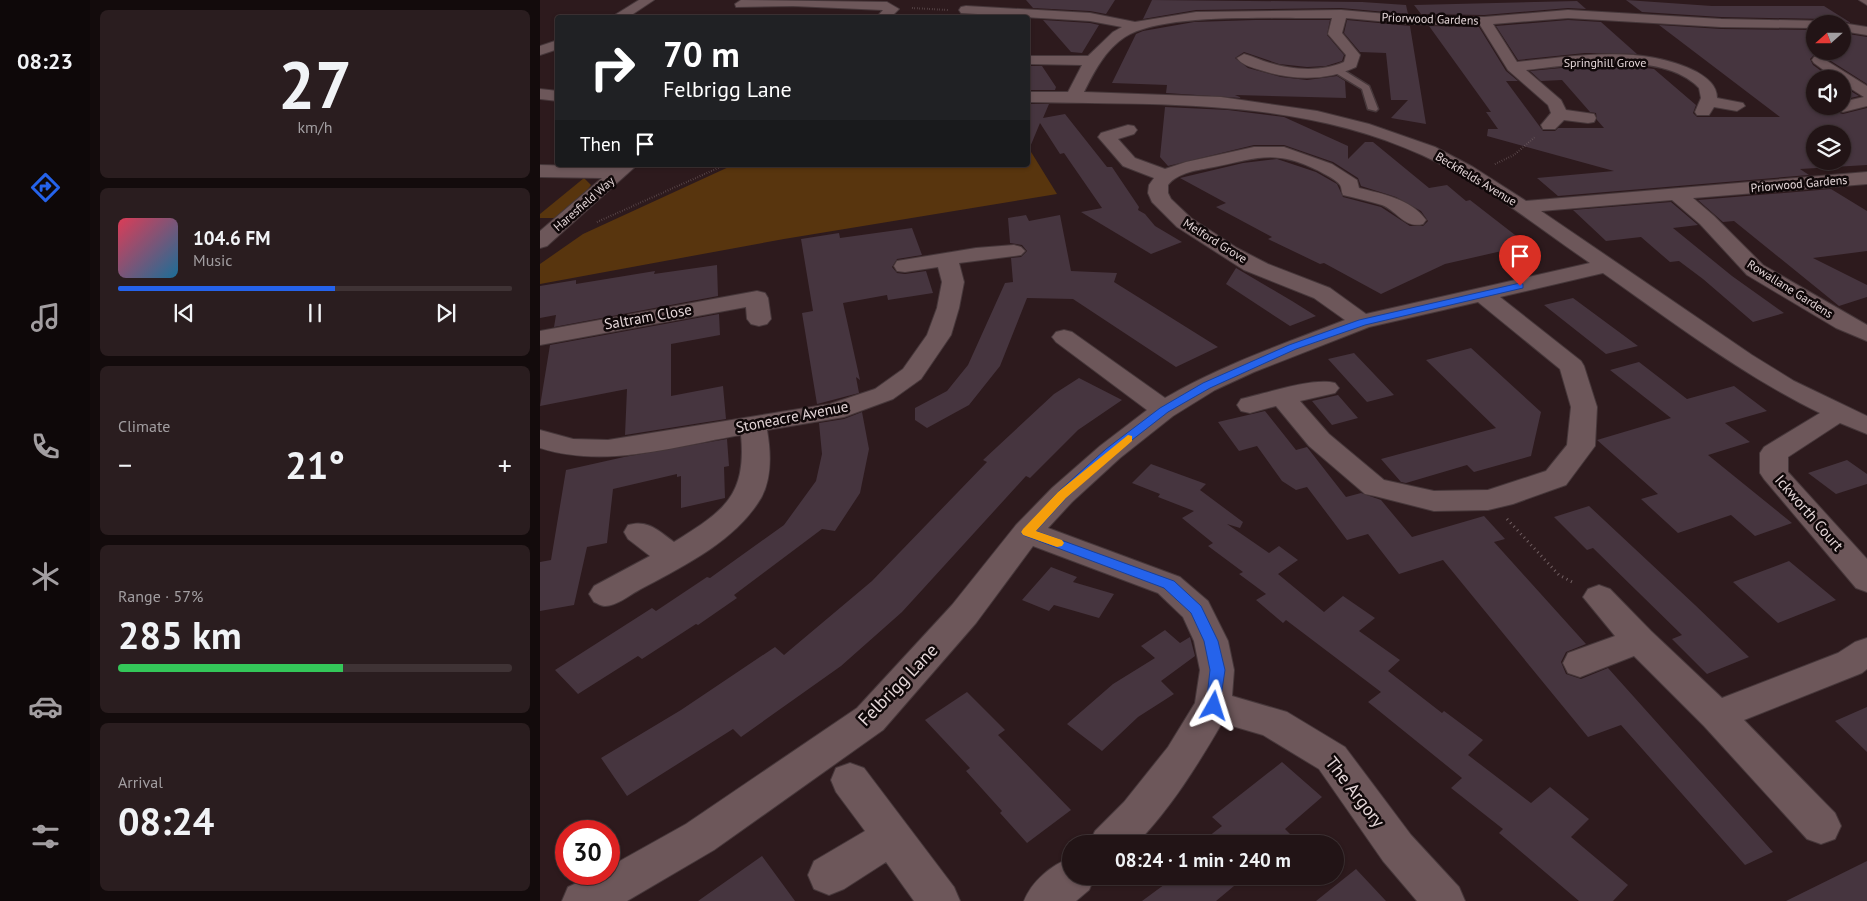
<!DOCTYPE html>
<meta charset="utf-8">
<style>
body{margin:0;font-family:"PT Sans",sans-serif;background:#2a1d1f;color:#f1f3f6;height:100vh;display:flex;flex-direction:column;font-size:19px;white-space:nowrap}
*{box-sizing:border-box;margin:0}
p{font-size:16px;color:#a29ea1}
.icon{flex:none;width:28px;height:28px;fill:none;stroke:currentColor;stroke-width:2;stroke-linecap:round;stroke-linejoin:round}
.map{position:relative;flex:1;overflow:hidden}
.drawer{display:flex;flex-direction:column;gap:10px;padding:10px;background:#130b0c;width:450px}
.drawer>*{flex:none}
.banner{position:absolute;left:15px;top:15px;width:475px;height:152px;border-radius:5px;box-shadow:0 1px 4px #0004,0 0 0 1px #3f3335;background:#202124;color:#fff;overflow:hidden}
.needle{width:32px;rotate:249deg}
.fabs{position:absolute;left:1266px;top:15px;display:grid;gap:10px}
.fabs a{display:grid;place-items:center;width:45px;height:45px;border-radius:50%;background:#221416;box-shadow:0 1px 4px #0004,0 0 0 1px #3f3335;font-size:25px}
.speed{position:absolute;left:15px;top:820px;display:flex;gap:10px;font-size:25px;font-weight:700;text-align:center}
.speed>*{display:grid;place-content:center;width:65px;height:65px;border-radius:50%;background:#221416;box-shadow:0 1px 4px #0004,0 0 0 1px #3f3335;line-height:1}
.speed .limit{border:8px solid #d22;background:#fff;color:#111}
.pin{position:absolute;display:grid;place-items:center;width:42px;height:42px;color:#fff;margin:-51px -21px;border-radius:50% 50% 50% 0;rotate:-45deg;box-shadow:0 0 5px #0007}
.pin .icon{rotate:45deg}
.me{position:absolute;width:55px;margin:-28px;rotate:6deg;stroke-linejoin:round;filter:drop-shadow(0 0 4px #0008)}
.turn{display:flex;align-items:center;gap:18px;height:105px;padding:0 25px;font-size:22px}
.turn .icon{width:65px;height:65px;stroke-width:2.5}
.turn b{display:block;font-size:35px;line-height:42px}
.then{display:flex;align-items:center;height:48px;padding:0 25px;background:#0003;gap:10px;font-size:19px}
.big{font-size:38px;font-weight:600;line-height:1.1}
.drawer .widget{flex:1;display:flex;flex-direction:column;justify-content:center;gap:8px;min-width:0;padding:0 18px;border-radius:8px;background:#2a1d1f}
.drawer .dial{align-items:center;gap:0}
.dial b{font-size:65px;line-height:1}
.song{display:flex;align-items:center;gap:15px}
.cover{width:60px;height:60px;border-radius:8px;background:linear-gradient(135deg,hsl(350 70% 55%),hsl(200 70% 35%))}
.played{height:5px;border-radius:2px;background:linear-gradient(90deg,#2563eb 55%,#3f3335 55%)}
.keys{display:flex;justify-content:space-around;direction:ltr}
.heat{display:flex;justify-content:space-between;align-items:center;font-size:28px;direction:ltr}
.charge{height:8px;border-radius:4px;background:linear-gradient(90deg,#34c759 57%,#3f3335 0)}
.trip{position:absolute;left:522px;top:835px;width:282px;height:50px;border-radius:25px;background:#221416;box-shadow:0 1px 4px #0004,0 0 0 1px #3f3335;font-weight:600;line-height:50px;text-align:center}
main{display:flex;flex:1;min-height:0}
.dock{display:flex;flex-direction:column;width:90px;justify-content:space-around;align-items:center;background:#0e0809;color:#a29ea1}
.dock .icon{width:35px;height:35px}
.dock .active{color:#2563eb}
.dock b{font-size:22px;color:#f1f3f6}
.map>svg:first-child{display:block}
.green{fill:#58350e}
.building{fill:#46353f;fill-rule:evenodd}
.lines{fill:none;stroke-linecap:round;stroke-linejoin:round}
.service-casing{stroke:#46373a;stroke-width:3}
.minor-casing{stroke:#46373a;stroke-width:2}
.path-far1{stroke:#726063;stroke-width:2;stroke-dasharray:0.5 2;stroke-linecap:butt}
.path{stroke:#726063;stroke-width:3;stroke-dasharray:1 4;stroke-linecap:butt}
.service{fill:#6d575a;fill-rule:evenodd}
.minor{fill:#6d575a;fill-rule:evenodd}
.route{fill:#2563eb;stroke:#184099}
.slow{fill:#f59e0b}
.labels{text-anchor:middle;stroke-width:5;stroke-linejoin:round;paint-order:stroke}
.far-street-label{font-size:12px;fill:#e5d7d9;stroke:#100809}
.street-label{font-size:15px;fill:#e5d7d9;stroke:#100809}
.near-street-label{font-size:18px;fill:#e5d7d9;stroke:#100809}
</style>
<main>
<nav class="dock">
<b>08:23</b>
<svg class="icon active" aria-label="directions" viewBox="0 0 24 24"><path d="M12 3l9 9-9 9-9-9zM9 14v-3h6M13 9l2 2-2 2"/></svg>
<svg class="icon" aria-label="music" viewBox="0 0 24 24"><path d="M9 18V5l10-2v13"/><circle cx="6" cy="18" r="3"/><circle cx="16" cy="16" r="3"/></svg>
<svg class="icon" aria-label="phone" viewBox="0 0 24 24"><path d="M5 4h4l2 5-3 2q2 4 5 5l2-3 5 2v4C11 20 4 13 5 4z"/></svg>
<svg class="icon" aria-label="climate" viewBox="0 0 24 24"><path d="M12 3v18M4 7l16 10M4 17L20 7"/></svg>
<svg class="icon" aria-label="car" viewBox="0 0 24 24"><path d="M5 17H2v-5l4-1 3-4h7l3 4 3 1v5h-3M9 17h6M6 11h13"/><circle cx="7" cy="17" r="2"/><circle cx="17" cy="17" r="2"/></svg>
<svg class="icon" aria-label="filters" viewBox="0 0 24 24"><path d="M4 7h16M4 17h16"/><circle cx="9" cy="7" r="2"/><circle cx="15" cy="17" r="2"/></svg>
</nav>
<section class="drawer">
<div class="widget dial"><b>27</b><p>km/h</p></div>
<div class="widget">
<div class="song"><i class="cover"></i><div><b>104.6 FM</b><p>Music</p></div></div>
<div class="played"></div>
<div class="keys"><svg class="icon" aria-label="previous" viewBox="0 0 24 24"><path d="M18 5L8 12l10 7zM5 5v14"/></svg><svg class="icon" aria-label="pause" viewBox="0 0 24 24"><path d="M8 5v14M16 5v14"/></svg><svg class="icon" aria-label="next" viewBox="0 0 24 24"><path d="M6 5l10 7-10 7zM19 5v14"/></svg></div>
</div>
<div class="widget"><p>Climate</p>
<div class="heat"><a>−</a><b class="big">21°</b><a>+</a></div>
</div>
<div class="widget"><p>Range · 57%</p><b class="big">285 km</b><div class="charge"></div></div>
<div class="widget"><p>Arrival</p><b class="big">08:24</b></div>
</section>
<div class="map">
<svg width="1327" height="901" viewBox="0 0 1327 901">
<rect width="100%" height="100%" fill="#2d1a1d"/>
<path class="green" d="M488,147l29,47 -273,45 -244,45v-20l43,-30 150,-69h295z
M44,178l7,7 -6,8 -29,25h-16v-4z"/>
<path class="building" d="M486,0h89l-9,14 -16,-3 -57,-3z
M612,0l210,2 44,3 2,9 -67,-6 -145,2 -53,9z
M1086,0l86,6h112l27,17 -9,-2 -13,3 -4,-5 -104,-2 -79,-5z
M1037,1l9,8 -18,-1 -84,7 -63,-1 -7,-9z
M503,20l47,3 9,2 -17,28 -11,-1z
M715,20h75l-3,15 17,20 -2,6 -16,5 -19,1 -28,-3 -35,-12 -9,6 13,10 33,9 26,3 30,-4 8,5 1,17 -111,-3 7,3 -76,-5 1,-8 -55,-2 24,-49 7,-3 51,-9z
M807,20l63,6 16,98 -35,-6 17,-18h-17l-5,-47 -26,-1 -16,-19z
M1028,20l33,2 36,32 -52,-1 -67,7 -22,-34z
M1119,25l62,4 94,1v21h27v-18l25,4v47l-47,-30 -6,1 -4,4 3,6 19,14h-17v27h18l3,6 7,2 24,-6v57l-67,4 9,6 -251,21 -21,-18 77,-7 -127,-35 1,-7h10l-12,-17h5l-62,-86 50,1 27,44 12,10h-12l37,50h12l3,-3h46l-7,-8 -1,-7 -6,-1 -28,-32 -21,1 -11,-10 62,-6h25l37,4 42,36 -3,8 4,4h83zM1275,134h27v27h-27z
M488,66h14l14,21 -1,3h-27z
M1302,86l17,10 -17,4z
M488,104h21l-6,14 22,-4 42,53h5l27,40 -1,3 7,4 10,12 27,16 -31,12 -70,-42 21,-4 -38,-55 -4,1 -20,-31 -12,29z
M625,107l63,3 56,7 64,29v13l17,-17h8l56,46 18,-3 19,16 4,-1 58,45 -83,19 -64,30 -57,-31 -4,1 -52,-25 4,-2 -56,-30 10,-4 -46,-25 63,-15 34,-4 39,13 21,12 6,13 38,10 29,19h13l5,-5 -7,-10 -25,-14 -35,-11 -3,-8 -25,-16 -49,-17h-30l-86,21 -8,-9z
M1291,189l36,22v40l-54,7 54,27v12l-28,9 -105,-85 -11,1 -25,-22z
M1131,202l27,23 -25,3 59,48 52,37 -31,9 -50,-43 -24,-18 -9,1 -29,-25 -35,4 -33,-31z
M486,215l3,6 31,-6 11,56 46,2 -3,9 104,65 -42,20 -103,-68 -46,-1 -27,68 -31,39 -42,23 -12,-8v-12l32,-17 21,-26 37,-82 8,-1 -2,-24 10,-1 6,-6 -5,-6 -12,-2 -2,-25z
M372,228l10,27 -25,4 -5,8 5,6 8,1 21,-3 7,22 -45,7 -1,-5 -44,8 17,77 -4,-3 3,16 -42,11 -15,-91 11,-2 -12,-72 38,-6 1,5z
M177,265l1,31 -164,31 2,-12 -16,3v-32l36,-6v4l79,-13 -1,3z
M696,268l56,33 24,15 -26,10 -64,-42z
M1033,298l65,48 -32,8 -62,-49z
M179,314l1,21 -49,9v52l52,-10 3,33 -101,16 2,-46 -87,17 10,-61z
M931,348l70,64 -10,44 -57,16 -7,-7 -61,18 -5,-1 -20,-23 115,-31 -70,-68z
M814,353l40,42 -27,7 -39,-43z
M1099,362l48,37 47,-13 33,25 -42,12 25,19 -42,13 84,68 -37,13 -24,-21 -53,18 -37,-34 17,-5 -61,-54 74,-22 -61,-48z
M539,378l43,22 -44,30 -48,48 -4,-2 -124,136 -61,54 -100,71 -8,-8 -106,67 -26,-38 80,-48 94,-63 9,8 88,-74 115,-119 -4,-2 71,-66z
M798,395l20,23 -26,7 -20,-24z
M725,411l31,39 11,-3 39,50 15,-4 20,7 31,37 72,-21 21,23 -11,3 92,102 -20,8 -5,10 5,12 15,5 27,-11 165,184 -28,13 -124,-140 -33,12 -145,-177 -44,14 -31,-40 -21,6 -40,-53 -11,3 -14,-9 -25,-35 -18,5 -21,-29z
M322,412l7,37 -9,44 -25,38 -13,-2 -88,66 3,3 -39,27 -2,-1 -54,35 -4,-3 -60,38 -23,-24 97,-62 4,3 51,-34 3,1 74,-53 32,-44 6,-27 -3,-31 25,-4z
M187,439l2,27 -5,1 1,31 -44,10v-32l-4,1v-3l-64,15 -6,54 -20,4 -13,58 -34,6v-49l11,-2 15,-90 58,-13z
M1307,460l20,14v10l-31,10 -28,-21z
M611,464l55,20 -6,6 43,32 -3,6 -13,-4 42,29 10,-7 19,14 -20,14 46,38 19,-16 32,22 -16,13 41,29 -12,11 54,42 2,-2 39,29 -15,15 63,48 19,-16 39,32 -18,18 57,48 -15,16h-34l-80,-68 4,-4 -52,-41 11,-10 -94,-76 13,-10 -95,-72 -3,3 -27,-23 10,-6 -27,-20 4,-2 -35,-26 5,-3 -31,-25 12,-7 -36,-14 2,-3 -28,-11z
M1049,506l106,99 54,52 -42,17 -35,-35 10,-4 -89,-87 -6,2 -33,-33z
M1249,561l47,39 -58,23 -45,-41z
M511,567l26,10 -4,5 41,12 -15,24 -45,-13 -5,6 -27,-11z
M625,630l15,13 10,-6 5,19 -34,25 13,13 -36,23 -36,34 -35,-27 46,-40 42,-26 -14,-12z
M427,692l38,38 -7,5 73,75 -44,33 -27,-30 2,-2 -36,-40 4,-3 -45,-48z
M1327,707v45l-32,-31z
M742,762l40,35 -37,32 8,8 -8,7h-86l23,-18 -10,-9z
M222,856l33,45h-97z
M1327,861v40h-81z
M816,869l30,32h-70z
M636,876h70l-30,25h-74z"/>
<g class="lines">
<g class="service-casing">
<path id="service" d="M794,68h6l29,18 9,23 -2,2 -8,-2 -6,-20 -28,-17z"/>
</g>
<g class="minor-casing">
<path id="minor" d="M99,0h15l-27,18h-17z
M201,0l146,2 12,7 -9,9h-14l7,-8 -90,-4 -57,1 -1,-3z
M1319,0h8v5z
M426,6l124,7 45,9 61,-10 145,-2 69,6 74,1 84,-7 153,9 104,2 2,3h-12v4l-94,-1 -153,-9 -75,6 24,38c59,-6 125,-18 180,10 10,6 20,13 20,26l26,5 2,3 -8,5 -23,-4 -5,8h-12l-2,-3 6,-14 -2,-10c-36,-38 -126,-23 -173,-18l35,30 5,10 28,4 2,4 -2,4 -6,1 -24,-3 -9,9h-12l-2,-4 10,-12 -3,-8 -40,-35 -28,-45 -70,-1 -64,-6 -4,15 18,22 -4,12c-31,15 -67,13 -99,2 -7,-2 -16,-5 -20,-11l7,-4c9,2 17,7 26,9 23,7 52,9 74,-1l2,-7 -18,-21 4,-16c-49,1 -169,-6 -207,19 -20,13 -31,35 -41,55l137,5 96,14 52,13 66,23 38,20 53,34 341,-29v12l-174,14 21,18 49,49 104,60v16l-31,-13 -89,-53 -47,-51 -28,-24 -131,11 211,144 42,26 73,35v18l-27,-11 -52,34v15l79,87v33l-11,-4 -92,-109 -4,-6v-20l4,-6 56,-34c-78,-38 -146,-90 -217,-140l-103,24 81,64 3,5 13,41 -2,39 -29,39 -53,19 -25,6 -54,1 -59,-15 -10,-2 -56,-48 -33,-40 -26,7 -9,-2 -4,-6 4,-6c23,-5 72,-22 94,-16l4,5 -4,5 -35,8 29,33 55,46 50,11 54,-1 58,-19 21,-26 4,-38 -11,-38 -82,-67 -109,25 -115,45 -39,18 -42,26 -53,42 -48,44 -24,26 132,49 28,24 20,40 6,29 -2,26 55,16 58,35 66,88 48,52 6,14h-48l-34,-40 -64,-92 -56,-34 -41,-12c-25,43 -51,85 -86,121h-47l6,-13 29,-29 44,-55 27,-44 5,-33 -6,-29 -11,-24 -25,-24 -125,-47 -57,77 -93,107 -169,120 -87,51h-65l6,-14 28,-13h13v-7l77,-43 171,-116 95,-103 64,-80 36,-37 48,-42 47,-36 -91,-68 -4,-5 4,-5 8,-2 8,2 93,66c57,-33 118,-54 180,-78l-31,-22 -70,-28 -67,-43 -25,-25 -4,-9 1,-8 5,-7 -31,-12 -25,-29 3,-4 27,-8 6,1 3,4 -3,4 -16,5 17,19 30,11 21,-7 68,-15h30l48,17 25,16 2,8c24,6 52,11 67,32l-3,4c-18,5 -26,-13 -41,-19 -13,-4 -26,-7 -39,-10 -2,-4 -1,-7 -3,-10 -4,-6 -16,-11 -23,-15 -43,-21 -59,-12 -103,-3 -15,3 -36,5 -46,18v8l3,6 20,19 46,30 31,16 62,24 36,26 224,-51c-54,-37 -108,-81 -168,-108 -125,-57 -261,-50 -394,-53v-10h40l14,-27 -54,-1v-8h60l25,-24 9,-5 -32,-6 -129,-8 -2,-3 2,-3z
M1302,23l25,4v8l-25,-4v-7h-4z
M18,40v9l-18,6v-9z
M1279,56l48,30v20l-24,6 -6,-2 -2,-3 7,-1v-4l22,-5 -22,-14v-4h-6l-22,-16 -2,-3 2,-3z
M0,89l18,2v10l-18,-2z
M0,165l74,2 3,-2h20l-90,81 -7,2v-17l62,-53 -62,-1z
M474,245l7,2 4,4 -4,4 -62,8 5,19 -5,26 -8,27 -30,44 -28,20 -49,18 -77,13c4,23 5,48 -6,68 -25,43 -79,69 -122,92 -9,5 -23,16 -34,16 -4,0 -8,-3 -11,-4l-5,-8 5,-8 56,-30 -22,-17 -4,-7 4,-7c20,-6 31,6 46,17 48,-30 73,-45 67,-107 -66,11 -135,34 -201,13v-18l33,9 35,1 222,-36 45,-15 28,-20 24,-34 10,-27 5,-26 -4,-15 -33,5 -8,-1 -3,-5 3,-5 79,-13z
M217,291l8,2 3,5 3,21 -4,5 -8,2 -8,-2 -4,-5 -1,-12 -206,38v-14z
M1059,585l11,4 41,42 71,67 116,-45 17,-11 12,-4v31l-5,4 -118,47 91,93 6,13 -6,13 -14,5 -14,-5 -103,-113 -70,-70 -54,21 -12,-4 -5,-10 5,-10 47,-17 -32,-39 5,-8z
M310,763l14,5 90,119 6,14h-46l-28,-39 -42,27 -15,6 -15,-6 -6,-14 6,-14 51,-30 -29,-39 -5,-12 5,-12z
M531,858v18h24l-6,14 -13,11h-52c8,-20 27,-36 47,-43z"/>
</g>
<path class="path-far1" d="M372,8l36,2
M955,164l19,-9 21,-18
M57,222l128,-57"/>
<path class="path" d="M967,519l52,56 15,8"/>
<use href="#service" class="service"/>
<use href="#minor" class="minor"/>
</g>
<path class="route" d="M980,283l3,1v4l-158,37 -69,24 -86,39 -42,24 -54,42 -48,44 -30,33 138,50 27,25 17,35 7,29 -6,40 -5,2 -6,-2 -2,-4 4,-36 -6,-29 -13,-28 -27,-25 -141,-53 -2,-3 37,-40 48,-43 54,-41 43,-25 86,-38 70,-25z"/>
<path class="slow" d="M588,435l4,1v5l-66,57 -30,33 26,9 2,3 -2,3 -5,1 -34,-12 -2,-3 2,-3 35,-37z"/>
<g class="labels">
<g class="far-street-label">
<text transform="translate(890 19) rotate(2)" y="4">Priorwood Gardens</text>
<text x="1065" y="67">Springhill Grove</text>
<text transform="translate(936 179) rotate(31)" y="4">Beckfields Avenue</text>
<text transform="translate(1259 184) rotate(-5)" y="4">Priorwood Gardens</text>
<text transform="translate(44 204) rotate(-41)" y="4">Haresfield Way</text>
<text transform="translate(675 241) rotate(32)" y="4">Melford Grove</text>
<text transform="translate(1250 289) rotate(32)" y="4">Rowallane Gardens</text>
</g>
<g class="street-label">
<text transform="translate(108 317) rotate(-10)" y="5">Saltram Close</text>
<text transform="translate(252 417) rotate(-11)" y="5">Stoneacre Avenue</text>
<text transform="translate(1269 513) rotate(49)" y="5">Ickworth Court</text>
</g>
<g class="near-street-label">
<text transform="translate(358 685) rotate(-46)" y="6">Felbrigg Lane</text>
<text transform="translate(815 792) rotate(52)" y="6">The Argory</text>
</g>
</g>
</svg>
<div class="fabs">
<a><svg class="needle" viewBox="-14 -14 28 28"><path d="M0-13l5 13h-10z" fill="#e53935"/><path d="M0 13l5-13h-10z" fill="#a29ea1"/></svg></a>
<a><svg class="icon" aria-label="sound" viewBox="0 0 24 24"><path d="M4 9h4l5-4v14l-5-4H4zM17 9q2 3 0 6"/></svg></a>
<a><svg class="icon" aria-label="layers" viewBox="0 0 24 24"><path d="M12 4l9 5-9 5-9-5zM3 14l9 5 9-5"/></svg></a>
</div>
<div class="speed"><div class="limit">30</div></div>
<div class="pin" style="left:980px;top:286px;background:#d93025"><svg class="icon" aria-label="arrive" viewBox="0 0 24 24"><path d="M6 21V4h12l-3 4 3 4H6"/></svg></div>
<svg class="me" style="left:674px;top:706px" viewBox="-20 -20 40 40"><path d="M0-17L14 15 0 8-14 15z" fill="#2563eb" stroke="#fff" stroke-width="4"/></svg>
<div class="trip">08:24 · 1 min · 240 m</div>
<div class="banner">
<div class="turn"><svg class="icon" aria-label="right" viewBox="0 0 24 24"><path d="M7 20v-9h11M14 6l5 5-5 5"/></svg><div><b>70 m</b>Felbrigg Lane</div></div>
<div class="then">Then<svg class="icon" aria-label="arrive" viewBox="0 0 24 24"><path d="M6 21V4h12l-3 4 3 4H6"/></svg></div>
</div>
</div>
</main>
